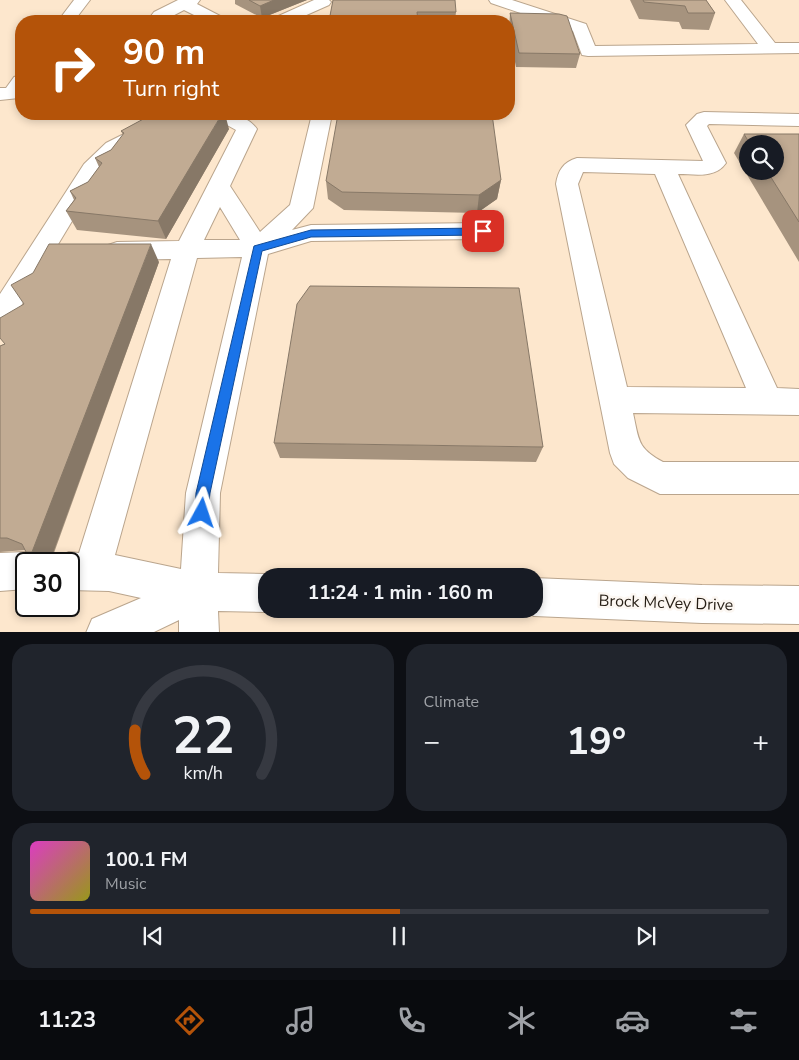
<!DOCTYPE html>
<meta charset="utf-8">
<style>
body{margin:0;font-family:"Nunito Sans",sans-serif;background:#20242c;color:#f1f3f6;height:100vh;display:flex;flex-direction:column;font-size:19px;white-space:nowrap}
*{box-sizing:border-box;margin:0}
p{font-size:16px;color:#9ea1a6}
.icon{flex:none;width:28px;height:28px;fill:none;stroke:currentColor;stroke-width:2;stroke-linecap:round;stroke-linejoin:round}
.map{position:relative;height:632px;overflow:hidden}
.side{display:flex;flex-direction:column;gap:12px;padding:12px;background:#0d0f14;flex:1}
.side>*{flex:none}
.banner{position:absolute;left:15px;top:15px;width:500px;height:105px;border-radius:20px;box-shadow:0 2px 8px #0003;background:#b45309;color:#fff;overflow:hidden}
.tools{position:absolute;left:739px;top:135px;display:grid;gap:10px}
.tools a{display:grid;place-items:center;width:45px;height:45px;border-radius:50%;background:#171b24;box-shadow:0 2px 8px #0003;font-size:25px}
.speed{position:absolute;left:15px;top:552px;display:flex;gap:10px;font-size:25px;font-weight:700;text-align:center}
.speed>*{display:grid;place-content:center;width:65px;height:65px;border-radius:50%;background:#171b24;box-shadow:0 2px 8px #0003;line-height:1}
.speed .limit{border:2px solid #111;border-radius:8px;background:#fff;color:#111}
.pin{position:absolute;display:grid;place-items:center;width:42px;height:42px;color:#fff;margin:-21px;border-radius:10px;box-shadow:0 2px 8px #0006}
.me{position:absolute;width:55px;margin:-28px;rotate:5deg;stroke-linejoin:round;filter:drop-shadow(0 0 4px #0008)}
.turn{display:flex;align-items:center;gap:18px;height:105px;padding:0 25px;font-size:22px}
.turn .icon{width:65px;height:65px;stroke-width:2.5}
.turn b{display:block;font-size:35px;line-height:42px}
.big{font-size:38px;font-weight:700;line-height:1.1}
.side .card{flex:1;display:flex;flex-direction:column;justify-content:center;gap:8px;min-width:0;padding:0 18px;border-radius:20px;background:#20242c}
.side .dial{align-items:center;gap:0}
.dial svg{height:130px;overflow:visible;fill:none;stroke:#363941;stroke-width:7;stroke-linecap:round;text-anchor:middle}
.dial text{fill:#f1f3f6;stroke:none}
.song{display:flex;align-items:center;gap:15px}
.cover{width:60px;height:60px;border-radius:8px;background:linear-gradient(135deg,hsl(310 70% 55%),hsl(60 70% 35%))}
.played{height:5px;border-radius:2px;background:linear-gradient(90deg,#b45309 50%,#363941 50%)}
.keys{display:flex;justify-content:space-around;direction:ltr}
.heat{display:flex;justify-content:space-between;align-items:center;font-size:28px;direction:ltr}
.side .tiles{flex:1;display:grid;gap:12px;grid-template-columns:1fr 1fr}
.card:last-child{grid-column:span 2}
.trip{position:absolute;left:258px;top:568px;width:285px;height:50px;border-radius:20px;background:#171b24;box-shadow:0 2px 8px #0003;font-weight:700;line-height:50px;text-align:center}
.tab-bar{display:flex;height:80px;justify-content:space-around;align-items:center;background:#090b0e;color:#9ea1a6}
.tab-bar .icon{width:35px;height:35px}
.tab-bar .active{color:#b45309}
.tab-bar b{font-size:22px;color:#f1f3f6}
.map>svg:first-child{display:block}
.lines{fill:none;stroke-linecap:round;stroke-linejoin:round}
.minor-casing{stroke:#baa58d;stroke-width:2}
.minor{fill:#fff;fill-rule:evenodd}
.wall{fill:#a6937e;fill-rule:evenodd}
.shaded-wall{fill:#877867}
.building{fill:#c1ab93;stroke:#877867}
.route{fill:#1a73e8;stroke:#114b97}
.labels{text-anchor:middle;stroke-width:5;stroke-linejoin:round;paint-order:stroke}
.near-street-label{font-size:16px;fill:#261e15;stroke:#fcf7f2}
</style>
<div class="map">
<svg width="799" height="633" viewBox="0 0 799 633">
<rect width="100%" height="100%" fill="#fde7cd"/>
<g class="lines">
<g class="minor-casing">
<path id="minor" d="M74,0h16l-16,21h-16z
M178,0h22l-3,4 27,14 2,3h-20l-22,-11 -21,11h-16l7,-9z
M314,0h15l2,2 -2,3 -36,16h-21l2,-3z
M489,0h23l74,24 9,22 163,-2 -33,-44h16l34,43h24v10l-211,3 -6,-1 -9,-24 -82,-28z
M21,75v19l-2,4 -19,2v-12h6l8,-11z
M704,112l95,2v12l-90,-2 -2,2 19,37c-11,16 -31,11 -48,11l99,214 22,1v26l-166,-2c6,27 4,35 30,49h136v32h-139l-32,-16 -14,-14 -4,-11 -54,-269c2,-13 7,-22 21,-26l126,3 -17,-36 11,-11zM583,172l72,2 91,214 -119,-1 -49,-203z
M189,114c22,-1 54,-5 68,15l-27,57 30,46 30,-27 22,-91h20l-19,94 -21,22 19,-5 172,-2 9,2 3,6 -3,6 -9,2 -172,2 -43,13 -48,239 -2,80 48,1 5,2h-5v33h8l-8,3 -48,-1 1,22h-40v-13l-27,13h-66l6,-14 49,-21 -32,-7 -40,-1v-26h-16l3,-6 13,-6 10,1 92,-294 -54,1 -9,-3 -4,-6 4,-6 9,-3 62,-1 57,-111 -9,-5 -45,-1 -3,-4 3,-4zM220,207l20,33h-36zM242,257l-56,236 -5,76 -66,-14 82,-297z
M148,122l7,2 3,4 -3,4 -35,19 -19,22 -91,151 -10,3v-33l84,-130 22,-21z
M26,552l13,6 3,6h-16v25l-26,2v-38z
M534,578l168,7 97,1v38l-97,-1 -168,-7 -14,-7h14z"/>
</g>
<use href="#minor" class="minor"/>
</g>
<path class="wall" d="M235,0h72l-45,18 -27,-14z
M333,0l123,12 -1,9h-126z
M630,0h76l9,13 -6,17 -27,-1 -3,-7 -40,-3z
M510,13l70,41 -4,14 -60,-1 -7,-36z
M229,129l-63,110 -89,-9 -11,-19 8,-11 -4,-9 18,-9 11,-15 -4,-9 16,-8 12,-15 -2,-4z
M744,134h55v128l-65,-109zM748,144h27v27h-27z
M501,180l-4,19 -20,14 -133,-3 -16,-11 -2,-18z
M159,262l-109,302h-6l-18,-12 -1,-2 -25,2v-206z
M274,443l269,4 -7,15 -256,-4z"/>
<path class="shaded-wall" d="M274,0h33l-45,18 -2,-12z
M222,114h3l4,15 -63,110 -8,-18z
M501,180l-4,19 -20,14 2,-18z
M151,244l8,18 -110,302 -17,-12z"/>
<path class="building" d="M249,0h25l-14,6z
M333,0h122l1,12h-39l1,9h-89z
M643,0h63l9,13h-27l-3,-7 -41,-4z
M510,13l49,1 8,2 13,38 -61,-1z
M179,114h43l-64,107 -92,-10 10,-13 -6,-7 18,-9 14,-19 -7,-5 16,-8 13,-17 -3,-2 28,-15 27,2z
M338,114h154l9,66 -22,15 -137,-3 -16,-11z
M744,134h55v88l-32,-51h8v-27h-25z
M49,244h102l-119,308h-6l-4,-8 -15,-6h-7v-192l5,-2 -5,-6v-20l24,-14 -13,-19 22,-12z
M310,286l209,2 24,159 -269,-4 23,-139z"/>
<path class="route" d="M483,228l5,3 -5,4 -172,2 -49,14 -52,242 -3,25 -5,2 -5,-2 -2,-5 1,-20 58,-247 57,-16z"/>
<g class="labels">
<g class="near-street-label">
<text transform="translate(666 602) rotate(2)" y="6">Brock McVey Drive</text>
</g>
</g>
</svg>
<div class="tools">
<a><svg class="icon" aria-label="search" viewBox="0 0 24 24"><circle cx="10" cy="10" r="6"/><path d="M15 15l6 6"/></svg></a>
</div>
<div class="speed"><div class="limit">30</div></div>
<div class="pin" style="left:483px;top:231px;background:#d93025"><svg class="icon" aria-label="arrive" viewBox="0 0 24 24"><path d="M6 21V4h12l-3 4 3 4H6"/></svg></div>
<svg class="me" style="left:202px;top:513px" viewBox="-20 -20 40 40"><path d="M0-17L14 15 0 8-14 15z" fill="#1a73e8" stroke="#fff" stroke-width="4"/></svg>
<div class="trip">11:24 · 1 min · 160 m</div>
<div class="banner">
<div class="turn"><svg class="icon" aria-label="right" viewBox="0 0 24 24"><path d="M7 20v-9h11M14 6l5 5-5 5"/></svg><div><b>90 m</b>Turn right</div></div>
</div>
</div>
<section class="side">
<div class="tiles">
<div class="card dial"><svg viewBox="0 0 100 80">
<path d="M14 69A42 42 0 1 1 86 69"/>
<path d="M14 69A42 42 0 0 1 8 42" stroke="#b45309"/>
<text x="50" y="56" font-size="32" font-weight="700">22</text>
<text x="50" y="72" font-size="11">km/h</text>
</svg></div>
<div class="card"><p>Climate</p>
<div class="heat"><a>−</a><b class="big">19°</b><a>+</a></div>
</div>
<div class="card">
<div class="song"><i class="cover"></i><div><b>100.1 FM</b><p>Music</p></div></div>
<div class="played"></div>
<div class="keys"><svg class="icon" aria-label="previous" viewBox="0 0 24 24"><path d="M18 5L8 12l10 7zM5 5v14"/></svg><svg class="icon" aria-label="pause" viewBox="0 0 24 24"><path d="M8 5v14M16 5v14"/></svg><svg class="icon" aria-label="next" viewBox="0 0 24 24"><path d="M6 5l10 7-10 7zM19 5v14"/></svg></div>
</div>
</div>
</section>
<nav class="tab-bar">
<b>11:23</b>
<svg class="icon active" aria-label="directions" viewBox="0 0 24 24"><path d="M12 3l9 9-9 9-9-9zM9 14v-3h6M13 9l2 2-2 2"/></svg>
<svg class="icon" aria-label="music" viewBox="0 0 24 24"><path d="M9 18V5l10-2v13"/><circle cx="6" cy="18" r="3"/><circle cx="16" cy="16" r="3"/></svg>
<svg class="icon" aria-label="phone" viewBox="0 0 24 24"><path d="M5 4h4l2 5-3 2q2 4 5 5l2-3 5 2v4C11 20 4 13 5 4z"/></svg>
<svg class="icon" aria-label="climate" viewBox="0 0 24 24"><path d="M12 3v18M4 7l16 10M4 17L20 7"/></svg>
<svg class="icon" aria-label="car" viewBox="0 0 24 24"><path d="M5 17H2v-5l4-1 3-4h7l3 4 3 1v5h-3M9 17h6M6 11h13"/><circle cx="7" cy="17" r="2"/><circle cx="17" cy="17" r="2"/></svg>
<svg class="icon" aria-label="filters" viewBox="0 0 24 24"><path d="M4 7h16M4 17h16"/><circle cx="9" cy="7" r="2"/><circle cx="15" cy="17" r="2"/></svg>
</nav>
